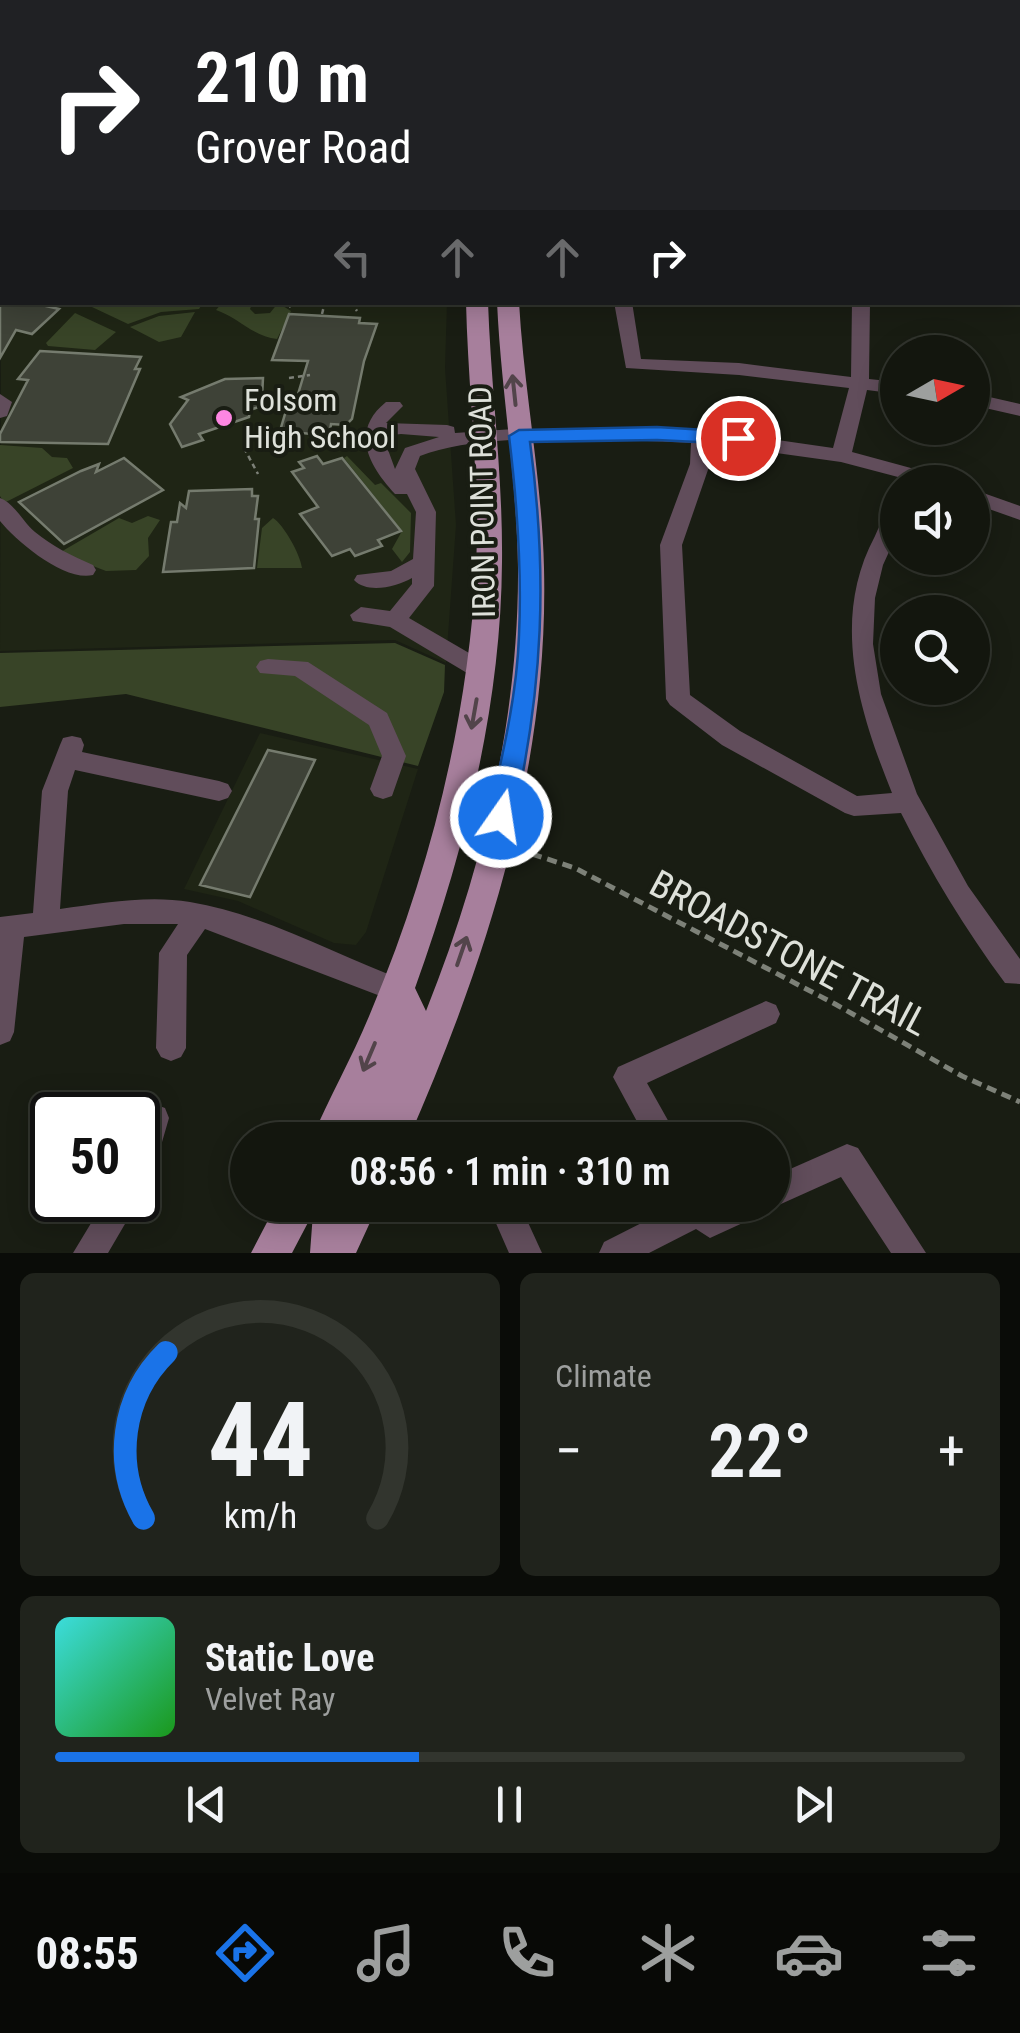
<!DOCTYPE html>
<meta charset="utf-8">
<style>
body{margin:0;font-family:"Roboto Condensed",sans-serif;background:#20231c;color:#f1f3f6;height:100vh;display:flex;flex-direction:column;font-size:38px;white-space:nowrap}
*{box-sizing:border-box;margin:0}
p{font-size:32px;color:#9d9f9e}
.icon{flex:none;width:55px;height:55px;fill:none;stroke:currentColor;stroke-width:2;stroke-linecap:round;stroke-linejoin:round}
.map{position:relative;height:1253px;overflow:hidden}
.side{display:flex;flex-direction:column;gap:20px;padding:20px;background:#0a0c08;flex:1}
.side>*{flex:none}
.top-card{position:absolute;left:0px;top:0px;width:1020px;height:305px;box-shadow:0 5px 25px #0003,0 0 0 2px #32352e;background:#202124;color:#fff;overflow:hidden}
.needle{width:65px;rotate:81deg}
.tools{position:absolute;left:880px;top:335px;display:grid;gap:20px}
.tools a{display:grid;place-items:center;width:110px;height:110px;border-radius:50%;background:#13160e;box-shadow:0 5px 25px #0003,0 0 0 2px #32352e;font-size:50px}
.speed{position:absolute;left:30px;top:1092px;display:flex;gap:20px;font-size:50px;font-weight:700;text-align:center}
.speed>*{display:grid;place-content:center;width:130px;height:130px;border-radius:50%;background:#13160e;box-shadow:0 5px 25px #0003,0 0 0 2px #32352e;line-height:1}
.speed .limit{border:5px solid #111;border-radius:15px;background:#fff;color:#111}
.pin{position:absolute;display:grid;place-items:center;width:85px;height:85px;color:#fff;margin:-42px;border:5px solid #fff;border-radius:50%;box-shadow:0 2px 10px #0007}
.me{position:absolute;width:110px;margin:-55px;rotate:13deg;stroke-linejoin:round;filter:drop-shadow(0 0 8px #0008)}
.turn{display:flex;align-items:center;gap:35px;height:210px;padding:0 30px;font-size:45px}
.turn .icon{width:130px;height:130px;stroke-width:2.5}
.turn b{display:block;font-size:70px;line-height:85px}
.lanes{display:flex;align-items:center;height:95px;padding:0 30px;background:#0003;justify-content:center;gap:50px;direction:ltr}
.lanes .off{opacity:.35}
.big{font-size:75px;font-weight:600;line-height:1.1}
.side .tile{flex:1;display:flex;flex-direction:column;justify-content:center;gap:15px;min-width:0;padding:0 35px;border-radius:15px;background:#20231c}
.side .dial{align-items:center;gap:0}
.dial svg{height:260px;overflow:visible;fill:none;stroke:#32352e;stroke-width:7;stroke-linecap:round;text-anchor:middle}
.dial text{fill:#f1f3f6;stroke:none}
.song{display:flex;align-items:center;gap:30px}
.cover{width:120px;height:120px;border-radius:15px;background:linear-gradient(135deg,hsl(180 70% 55%),hsl(120 70% 35%))}
.played{height:10px;border-radius:5px;background:linear-gradient(90deg,#1a73e8 40%,#32352e 40%)}
.keys{display:flex;justify-content:space-around;direction:ltr}
.heat{display:flex;justify-content:space-between;align-items:center;font-size:55px;direction:ltr}
.side .tiles{flex:1;display:grid;gap:20px;grid-template-columns:1fr 1fr}
.tile:last-child{grid-column:span 2}
.trip{position:absolute;left:230px;top:1122px;width:560px;height:100px;border-radius:50px;background:#13160e;box-shadow:0 5px 25px #0003,0 0 0 2px #32352e;font-weight:600;line-height:100px;text-align:center}
.tabs{display:flex;height:160px;justify-content:space-around;align-items:center;background:#080906;color:#9d9f9e}
.tabs .icon{width:70px;height:70px}
.tabs .active{color:#1a73e8}
.tabs b{font-size:45px;color:#f1f3f6}
.map>svg:first-child{display:block}
.built{fill:#1f2515}
.green{fill:#384427}
.building{fill:#3e4237;stroke:#757b6e;stroke-width:2.5}
.lines{fill:none;stroke-linecap:round;stroke-linejoin:round}
.path-far1{stroke:#7d8178;stroke-width:2.5;stroke-dasharray:5 4;stroke-linecap:butt}
.path{stroke:#7d8178;stroke-width:5;stroke-dasharray:10 6;stroke-linecap:butt}
.minor{fill:#614d5b;fill-rule:evenodd}
.major{fill:#a77f9c;fill-rule:evenodd}
.oneway{stroke:#52444a}
.route{fill:#1a73e8;stroke:#114b97;stroke-width:2.5}
.poi-dot{fill:#fd86e2;stroke:#191d13;stroke-width:4}
.labels{text-anchor:middle;stroke-width:8;stroke-linejoin:round;paint-order:stroke}
.poi-label{font-size:32px;fill:#dee1da;stroke:#191d13;text-anchor:start}
.street-label{font-size:32px;fill:#dee1da;stroke:#191d13}
.near-street-label{font-size:38px;fill:#dee1da;stroke:#191d13}
</style>
<div class="map">
<svg width="1020" height="1253" viewBox="0 0 1020 1253">
<rect width="100%" height="100%" fill="#191d13"/>
<path class="built" d="M2,78v224l445,1 -2,65 11,157 -10,138 -51,-23 -395,11z
M260,733l158,36 -52,163 -10,13 -22,-2 -96,-42 -54,-12z"/>
<path class="green" d="M102,302h101v1l-4,6 -38,3 -33,12 -36,-17z
M253,302l-3,7 5,5 15,-1 8,-10 13,8 -14,28c-23,-2 -38,-21 -61,-29l6,-7z
M195,312l-14,25 -22,5 -29,-15 29,-11z
M75,313l41,19 -21,18 -47,-4 -2,-3z
M0,445l42,3 10,9 15,1 6,10 -69,35 -4,-7z
M347,456l28,29 6,-2 30,30 -1,39 -8,10 -10,-13 10,-18 -58,-73z
M148,516l12,4 -12,18 1,18 -13,14 -30,1 -47,-18 60,-35 13,5z
M273,518c11,7 27,36 29,50h-45l5,-40z
M395,643l50,22 -1,27 -26,74 -292,-72 -126,13v-54z"/>
<path class="building" d="M0,302h50l-4,4 13,3 -27,25 -16,-4 -16,28z
M289,314l71,4 -1,5 18,1 -13,37 -12,58 -6,6 -15,-1 -1,6 -18,4 -32,-3 8,-27h7l13,-43 -36,-1z
M40,351l101,6 -6,12h5l-32,75 -108,-2v-8l28,-54 -10,-1z
M263,378l-1,19 5,7 -17,6 -1,7 -50,17 4,6 -21,7 -12,-23 18,-24 -7,-3 44,-18z
M317,456l6,8 19,-6 59,73 -23,9 4,6 -27,10 -5,-7 -18,7 -32,-42 18,-7 -26,-35 12,-4 -5,-6z
M124,458l39,32 -99,54 -45,-42 62,-31 18,-7 -3,8z
M252,489v7h6l-3,23h4l-5,49 -91,4 8,-50h6l3,-19 6,5 3,-17z
M268,750l47,10 -65,137 -50,-12z"/>
<g class="lines">
<path class="path-far1" d="M99,2l7,-2
M351,302l6,9
M289,307l7,-5
M322,314l3,-12
M289,378l21,-3
M265,434l38,13
M244,448l14,26"/>
<path class="path" d="M532,854l43,14 260,136 127,72 58,26"/>
<path class="minor" d="M0,0h34l-34,4z
M693,0h13l1,2h-13z
M765,0h15l1,2h-15z
M1018,1h2v8l-2,-7h-5z
M1018,18l2,1v8l-2,-1z
M1018,35l2,1v9l-2,-1z
M0,110h2v9h-2z
M0,160l2,1v11l-2,-1z
M1018,234l2,1v11l-2,-1z
M2,243v10l-2,1v-10z
M1018,272h2v13h-2z
M614,302h18l9,57 98,4 112,14 1,-75h18l-1,77 29,3v12l-31,-4 -15,62 92,25 3,5h-30l-76,-20 -130,-18 -1,20 -28,81 8,150 50,36 117,65 35,-3c-33,-82 -62,-173 -17,-257 5,-11 10,-25 23,-30v26l-15,33 -8,33 -2,46 8,50 36,100 51,92 52,73v25l-15,-1c-40,-54 -74,-110 -104,-170l-47,3 -9,-3 -123,-68 -52,-40 -4,-6 -6,-154 30,-81 1,-21c-72,-3 -206,-13 -271,13l-5,13 21,43 -2,74 -25,32 79,46 4,6 -4,6h-16l-82,-49 -37,-6 -3,-6 11,-8 29,4 22,-27v-6c-16,9 -45,16 -58,2l3,-5 34,-4 22,-12 3,-47 -9,-18h-12c-27,-29 -45,-63 -9,-92h14l3,4 -17,17 61,2 7,2 1,6 58,-4h188l132,19 16,-60 -110,-13 -113,-7zM401,434l38,3 -34,11 -10,21 -12,-33z
M972,393l48,11v12l-48,-11z
M0,394l12,8 -5,14 -7,2z
M972,489l48,17v14l-48,-17z
M0,498c14,5 23,24 35,34 17,14 37,24 58,33l3,5 -3,5c-28,7 -76,-33 -93,-54z
M268,659l40,3 79,51 19,43 -14,40 -9,3 -9,-3 -4,-7 12,-33 -13,-31 -74,-49 -35,-3 -4,-6 4,-6z
M72,736l9,2 3,7 -2,7 137,29 9,3 4,7 -4,7 -9,3 -144,-31 -7,21 -8,118c43,-6 88,-14 130,-7 74,12 146,53 216,79l4,9 -4,9 -10,3 -191,-73 -18,26 -1,93 -5,9 -10,4 -10,-4 -5,-9 3,-95 19,-29h-54l-100,13 -10,95 -4,9 -10,4v-128l33,-4 9,-122 18,-46 3,-7z
M766,1001l10,4 4,9 -4,9 -129,60 32,57h-32l-34,-63 5,-10z
M154,1104l11,4 4,10 -20,69 -11,4v-68l5,-15z
M847,1144l11,4 68,105h-35l-50,-76 -69,31 -8,-3h8v-28z
M138,1197l1,3 -31,53h-35l32,-53h33z
M488,1205h32l22,48h-33z
M677,1205h86l-5,11 -48,22 -14,-9 -47,24h-50l5,-11z"/>
<path class="major" d="M487,0h19l2,2h-19z
M2,38v10l-2,1v-10z
M466,302h22c3,87 15,174 14,260 -1,146 -38,290 -87,426l11,23c56,-140 93,-292 92,-443 -1,-89 -17,-177 -21,-266h22c5,89 23,177 25,266 5,200 -57,391 -136,572h-97c19,-44 43,-86 61,-131 58,-138 96,-290 104,-441 4,-88 -8,-177 -10,-266z
M276,1205h102l-22,48h-46l3,-40 -21,40h-41z"/>
</g>
<defs><path id="oneway-shaft" d="M-6 0H5M1.5-3L5.5 0L1.5 3" fill="none" stroke-width="1.6" stroke-linecap="round" stroke-linejoin="round" transform="scale(2.5)"/></defs>
<g class="oneway">
<use href="#oneway-shaft" transform="translate(514 390) rotate(-96)"/>
<use href="#oneway-shaft" transform="translate(474 714) rotate(100)"/>
<use href="#oneway-shaft" transform="translate(462 951) rotate(-71)"/>
<use href="#oneway-shaft" transform="translate(369 1057) rotate(113)"/>
</g>
<path class="route" d="M657,427l81,5 10,6 -10,6 -81,-4 -127,2c18,133 13,244 -16,375l-4,7 -9,3 -9,-3 -4,-7c14,-58 29,-122 31,-182 3,-66 -2,-133 -10,-199l10,-6z"/>
<circle class="poi-dot" cx="224" cy="418" r="10"/>
<g class="labels">
<g class="poi-label">
<text x="244" y="411">Folsom<tspan x="244" dy="37">High School</tspan></text>
</g>
<g class="street-label">
<text transform="translate(482 502) rotate(-91)" y="11">IRON POINT ROAD</text>
</g>
<g class="near-street-label">
<text transform="translate(789 953) rotate(28)" y="13">BROADSTONE TRAIL</text>
</g>
</g>
</svg>
<div class="tools">
<a><svg class="needle" viewBox="-14 -14 28 28"><path d="M0-13l5 13h-10z" fill="#e53935"/><path d="M0 13l5-13h-10z" fill="#9d9f9e"/></svg></a>
<a><svg class="icon" aria-label="sound" viewBox="0 0 24 24"><path d="M4 9h4l5-4v14l-5-4H4zM17 9q2 3 0 6"/></svg></a>
<a><svg class="icon" aria-label="search" viewBox="0 0 24 24"><circle cx="10" cy="10" r="6"/><path d="M15 15l6 6"/></svg></a>
</div>
<div class="speed"><div class="limit">50</div></div>
<div class="pin" style="left:738px;top:438px;background:#d93025"><svg class="icon" aria-label="arrive" viewBox="0 0 24 24"><path d="M6 21V4h12l-3 4 3 4H6"/></svg></div>
<svg class="me" style="left:501px;top:817px" viewBox="-20 -20 40 40"><circle r="17" fill="#1a73e8" stroke="#fff" stroke-width="3"/><path d="M0-11L8 9 0 5-8 9z" fill="#fff"/></svg>
<div class="trip">08:56 · 1 min · 310 m</div>
<div class="top-card">
<div class="turn"><svg class="icon" aria-label="right" viewBox="0 0 24 24"><path d="M7 20v-9h11M14 6l5 5-5 5"/></svg><div><b>210 m</b>Grover Road</div></div>
<div class="lanes"><svg class="icon off" aria-label="left" viewBox="0 0 24 24"><path d="M17 20v-9H6M10 6l-5 5 5 5"/></svg><svg class="icon off" aria-label="ahead" viewBox="0 0 24 24"><path d="M12 20V5M6 11l6-6 6 6"/></svg><svg class="icon off" aria-label="ahead" viewBox="0 0 24 24"><path d="M12 20V5M6 11l6-6 6 6"/></svg><svg class="icon" aria-label="right" viewBox="0 0 24 24"><path d="M7 20v-9h11M14 6l5 5-5 5"/></svg></div>
</div>
</div>
<section class="side">
<div class="tiles">
<div class="tile dial"><svg viewBox="0 0 100 80">
<path d="M14 69A42 42 0 1 1 86 69"/>
<path d="M14 69A42 42 0 0 1 21 18" stroke="#1a73e8"/>
<text x="50" y="56" font-size="32" font-weight="700">44</text>
<text x="50" y="72" font-size="11">km/h</text>
</svg></div>
<div class="tile"><p>Climate</p>
<div class="heat"><a>−</a><b class="big">22°</b><a>+</a></div>
</div>
<div class="tile">
<div class="song"><i class="cover"></i><div><b>Static Love</b><p>Velvet Ray</p></div></div>
<div class="played"></div>
<div class="keys"><svg class="icon" aria-label="previous" viewBox="0 0 24 24"><path d="M18 5L8 12l10 7zM5 5v14"/></svg><svg class="icon" aria-label="pause" viewBox="0 0 24 24"><path d="M8 5v14M16 5v14"/></svg><svg class="icon" aria-label="next" viewBox="0 0 24 24"><path d="M6 5l10 7-10 7zM19 5v14"/></svg></div>
</div>
</div>
</section>
<nav class="tabs">
<b>08:55</b>
<svg class="icon active" aria-label="directions" viewBox="0 0 24 24"><path d="M12 3l9 9-9 9-9-9zM9 14v-3h6M13 9l2 2-2 2"/></svg>
<svg class="icon" aria-label="music" viewBox="0 0 24 24"><path d="M9 18V5l10-2v13"/><circle cx="6" cy="18" r="3"/><circle cx="16" cy="16" r="3"/></svg>
<svg class="icon" aria-label="phone" viewBox="0 0 24 24"><path d="M5 4h4l2 5-3 2q2 4 5 5l2-3 5 2v4C11 20 4 13 5 4z"/></svg>
<svg class="icon" aria-label="climate" viewBox="0 0 24 24"><path d="M12 3v18M4 7l16 10M4 17L20 7"/></svg>
<svg class="icon" aria-label="car" viewBox="0 0 24 24"><path d="M5 17H2v-5l4-1 3-4h7l3 4 3 1v5h-3M9 17h6M6 11h13"/><circle cx="7" cy="17" r="2"/><circle cx="17" cy="17" r="2"/></svg>
<svg class="icon" aria-label="filters" viewBox="0 0 24 24"><path d="M4 7h16M4 17h16"/><circle cx="9" cy="7" r="2"/><circle cx="15" cy="17" r="2"/></svg>
</nav>
